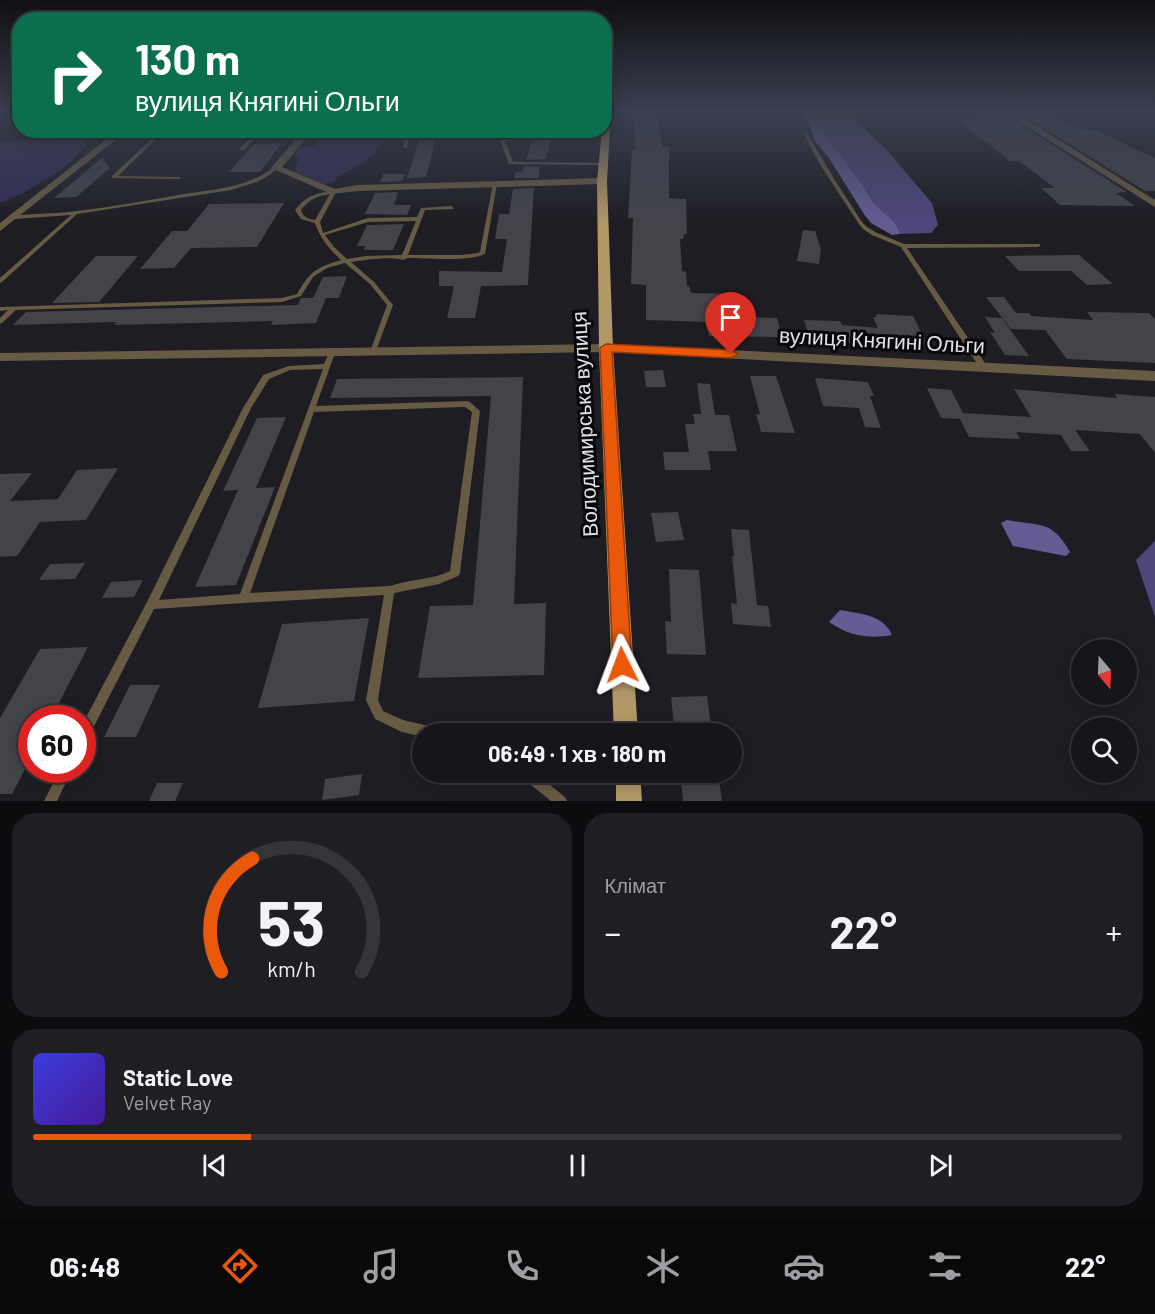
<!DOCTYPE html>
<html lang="uk">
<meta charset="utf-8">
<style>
body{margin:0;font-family:Barlow,sans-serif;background:#1f1f23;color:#f1f3f6;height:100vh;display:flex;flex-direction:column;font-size:22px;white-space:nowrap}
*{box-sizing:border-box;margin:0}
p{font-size:20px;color:#9e9fa2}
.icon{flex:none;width:33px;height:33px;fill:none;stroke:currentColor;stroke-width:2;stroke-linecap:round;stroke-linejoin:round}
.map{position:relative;height:801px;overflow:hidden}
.drawer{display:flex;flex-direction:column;gap:12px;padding:12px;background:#0c0c0e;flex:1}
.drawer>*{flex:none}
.hud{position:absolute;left:12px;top:12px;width:600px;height:126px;border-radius:24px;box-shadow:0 3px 15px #0003,0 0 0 2px #353539;background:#0b6e4f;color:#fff;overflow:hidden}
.needle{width:39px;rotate:161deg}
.fabs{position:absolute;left:1071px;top:639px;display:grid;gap:12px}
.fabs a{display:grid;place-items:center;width:66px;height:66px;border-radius:50%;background:#16161a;box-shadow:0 3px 15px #0003,0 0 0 2px #353539;font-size:30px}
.speed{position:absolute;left:18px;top:705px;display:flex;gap:12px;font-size:30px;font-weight:700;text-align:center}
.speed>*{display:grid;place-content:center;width:78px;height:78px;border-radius:50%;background:#16161a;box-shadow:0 3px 15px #0003,0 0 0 2px #353539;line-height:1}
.speed .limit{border:9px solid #d22;background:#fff;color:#111}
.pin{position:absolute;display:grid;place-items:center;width:51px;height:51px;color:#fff;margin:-62px -26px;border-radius:50% 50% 50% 0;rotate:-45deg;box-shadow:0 0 6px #0007}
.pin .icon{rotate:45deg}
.me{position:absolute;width:66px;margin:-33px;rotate:357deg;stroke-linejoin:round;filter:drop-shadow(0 0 4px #0008)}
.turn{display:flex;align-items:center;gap:21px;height:126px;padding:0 24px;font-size:27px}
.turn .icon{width:78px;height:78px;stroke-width:2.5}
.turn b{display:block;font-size:42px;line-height:51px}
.big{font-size:45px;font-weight:700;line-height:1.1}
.drawer .tile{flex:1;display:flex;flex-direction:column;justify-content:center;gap:9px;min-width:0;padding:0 21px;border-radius:24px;background:#1f1f23}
.drawer .dial{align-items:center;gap:0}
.dial svg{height:156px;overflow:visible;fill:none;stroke:#353539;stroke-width:7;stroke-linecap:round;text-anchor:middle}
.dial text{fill:#f1f3f6;stroke:none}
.song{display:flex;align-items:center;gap:18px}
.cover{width:72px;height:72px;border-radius:9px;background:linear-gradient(135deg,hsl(240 70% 55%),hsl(260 70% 35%))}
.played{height:6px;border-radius:3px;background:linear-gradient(90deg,#ea580c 20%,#353539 20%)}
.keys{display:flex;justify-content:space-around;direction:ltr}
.heat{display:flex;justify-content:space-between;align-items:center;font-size:33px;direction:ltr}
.drawer .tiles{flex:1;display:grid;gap:12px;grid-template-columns:1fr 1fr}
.tile:last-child{grid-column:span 2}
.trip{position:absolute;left:412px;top:723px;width:330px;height:60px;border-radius:30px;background:#16161a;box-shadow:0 3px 15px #0003,0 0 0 2px #353539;font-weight:700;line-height:60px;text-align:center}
.dock{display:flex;height:96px;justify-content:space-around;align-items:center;background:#09090a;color:#9e9fa2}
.dock .icon{width:42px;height:42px}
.dock .on{color:#ea580c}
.dock b{font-size:27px;color:#f1f3f6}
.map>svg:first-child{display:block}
.green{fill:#332c55}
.forest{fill:#4f477c}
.water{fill:#645c93}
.building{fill:#43434a}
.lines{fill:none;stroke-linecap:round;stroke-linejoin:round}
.lane{fill:#675b44;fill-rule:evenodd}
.street{fill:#675b44;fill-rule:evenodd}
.primary{fill:#b29867;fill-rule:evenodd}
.route{fill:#ea580c;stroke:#983908;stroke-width:1.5}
.labels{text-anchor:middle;stroke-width:6;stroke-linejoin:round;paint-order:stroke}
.street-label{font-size:21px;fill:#e1e1e6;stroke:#08070a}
</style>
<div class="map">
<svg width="1155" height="801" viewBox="0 0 1155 801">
<rect width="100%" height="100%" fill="#1d1d23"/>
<path class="green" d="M320,131v-1l69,1c-8,16 -20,30 -37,38 -8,5 -14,5 -19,14l-9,1 -30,-13 5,-12 -5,-3 5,-9h14l7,-8 -7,-1z
M42,138l41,1 3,5c-9,19 -65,53 -86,59v-60z"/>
<path class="forest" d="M807,112h39l39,36 47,55 6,22 -7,8 -31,1c-3,-15 -18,-20 -26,-32 -22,-30 -42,-61 -67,-90z
M1155,541v76l-19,-57z"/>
<path class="water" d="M801,112h6l8,9c20,26 40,53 58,80 8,12 24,18 27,33l-8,1 -21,-12 -7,-9 -35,-56 -14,-17 -7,-20z
M1007,520c34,6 45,0 63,32l-4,4 -53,-10 -12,-23z
M840,610c20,4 43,4 52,25 -23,4 -43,1 -63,-13z"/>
<path class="building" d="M634,112h14v5h9l5,30h7v51l17,1 1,35h-3l-1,5h-3l2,32 4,1 1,14h2l2,7 47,1 5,23 34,1 5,19 -73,-1 -3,-14 -60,-2v-35l-15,-1 2,-66h-5l4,-68h3z
M1047,113l36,17h12l60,28v33h-10l-122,-76z
M1006,116l121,76 -11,1 19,13 -75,-1 -19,-17h14l-36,-27h-9l-52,-41z
M422,130h16l-12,47 -19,1z
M535,130h18l-7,29 -20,1z
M282,143l-22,29h-31l25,-28z
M102,158l8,10 -34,29 -22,1z
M524,166l15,1v11h-24v-6h7z
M383,174h22l-3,7 -22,1z
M534,188l-6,97 -47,1 -6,32h-28l7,-32h-15v-15l63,1 5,-33h-12l4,-25h10l4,-25z
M398,192l-4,13h17l-4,10 -42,-1 10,-21z
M284,203l-27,44 -66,1 -17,20 -34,1 32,-38h15l22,-27z
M404,224l-11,26h-29l1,-4h-8l10,-21z
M803,230l12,1 6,18 -2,15 -22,-3z
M1079,255l34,29 -26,1 -16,-14h-52l-14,-15z
M96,256h42l-39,46 -47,1z
M347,276l-8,22h-13l-10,25 -45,2 2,-4 -159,4 2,-3 -103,3 13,-13 272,-7 3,-7h12l10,-21z
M986,297h18l12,16h13l2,3 62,4 -6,-8 62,1 6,6v44l-88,-4 -22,-29 -34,-1z
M876,314l37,2 15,30h-16l-2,-3 -31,-2 1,3 -69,-3 -7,-21 36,1 2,4 36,3 -5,-11h4z
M985,317l17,1 27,38 -24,-1 -15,-23 5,1z
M663,370l3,17h-20l-2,-16z
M750,376h26l19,57 -34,-1 -5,-18h4z
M523,377l-9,227 32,-1 -2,72 -126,3 12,-72 43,-1 18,-209 -161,2 7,-19z
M815,378l53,4 6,14h-4l11,32 -16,-1 -6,-19 -36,-2z
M697,383l13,1 5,31h14l8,36h-29l3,19h-46l-2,-18h26l-4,-28h10l-2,-10h8z
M927,388l24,2 12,23 68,4 -17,-28 103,9 -2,-4 40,3v56l-15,-19 -65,-4 15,21h-19l-10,-16 -45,-3 4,7 -51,-2 -9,-18 -19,-1z
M286,417l-30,71 19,-1 -39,98 -41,2 43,-97 -15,1 34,-73z
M118,468l-32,52 -46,2 -23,34 -17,1v-83l32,-1 -22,28 48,-2 19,-29z
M678,512l6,28 -28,2 -5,-29z
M731,529l18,1 8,75 11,1 3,21 -38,-3 -2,-21 6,1 -5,-48 2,1z
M85,563l-10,16 -36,1 11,-16z
M669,569l30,1 7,85 -39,-1 -2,-33 6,1z
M143,580l-9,17 -32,1 9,-16z
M369,618l-15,83 -96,7 24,-84z
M88,647l-37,71h-19v38l-20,38h-12v-76l40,-69z
M130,685h30l-24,52h-32z
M707,696l5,38h-37l-4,-37z
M680,772h38l4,29h-39z
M362,774l-3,21 -37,5 3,-21z
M157,783h26l-8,18h-26z"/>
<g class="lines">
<path class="lane" d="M21,130h117l-115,2z
M156,130h4l2,3 -44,43 60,1h2v2l-68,-1v-2l46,-43z
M258,130h5l-19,20h-4v-2z
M407,130h4l-4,17 -2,1 -2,-1z
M495,130l8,9 18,-1 2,-2 2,1 -3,3 -17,1 8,21 90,1 2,1 -2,1 -94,-1 -9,-24 -10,-10z
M804,132l3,1 29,49 26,40 5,5 8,5 29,12h136v2l-2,1 -131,1 80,118 1,2 -1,2h-6l-80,-123 -29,-12 -9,-6 -4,-5 -38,-58 -15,-27z
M274,167l4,1 -10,8 -11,6 -26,8 -154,24 -75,68 -2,1v-5l71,-63 -57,4 -2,-1v-2c22,-3 43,-2 65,-5 34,-4 67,-10 101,-16 34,-6 68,-6 96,-28z
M493,183l4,1 -12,70c-16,8 -59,4 -78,4l-3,2c-16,-4 -37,0 -53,2l23,20 19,23 -17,46h-4l-1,-2 16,-44 -17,-21 -25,-21 -18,5 -14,9 -12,19 -19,6 -266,8 -14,13 -2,1v-6l8,-8 -8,1v-4l282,-9 15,-4c14,-24 19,-26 44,-34 -12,-11 -21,-22 -26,-37l-14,-4 -6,-9c12,-15 21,-17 39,-19l2,1 -16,30 3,11 45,-15 49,-1 4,-9 30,-2 2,1v2l-28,1 -17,45h53l17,-2 2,-1zM330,194l-15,26c-7,-1 -12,-3 -14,-10 8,-11 17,-14 29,-16zM416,221l-14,34 -36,1 -19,3 -13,-12 -9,-12 43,-13z
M331,348h4l1,2 -20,56 151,-5 3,1 10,9 -20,162 -2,3 -19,8 -45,9 -16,107 5,11 20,9 34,8 4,2 2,4h-20v3l-21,-5 -27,-13 -9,-19 18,-105 -141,8 -89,6 -68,133 -4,2v-19l65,-123 96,-194 19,-31 1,-2 26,-9 35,-2zM323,369l-83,225 -81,6 92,-192 18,-29 21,-9zM465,407l7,5 -22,159c-18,9 -40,8 -60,15l-140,7 64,-181z
M60,770h12l-15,31h-13z
M518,772h16l31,25 2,4h-16l-31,-25z"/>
<path class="street" d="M1004,112h10l141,88v7z
M118,130h10l-128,101v-8z
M304,130h9l-31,37 53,22 22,-4 245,-7 5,3 -5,3 -245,7 -26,3 -60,-26z
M606,344l549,27v10l-549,-29 -606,9v-8z"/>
<path class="primary" d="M604,112h7l-4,69 6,167 25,386h-24l-15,-386 -2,-167 5,-51h2z
M616,772h24l2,29h-26z"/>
</g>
<linearGradient id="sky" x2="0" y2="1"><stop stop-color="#101013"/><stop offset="0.5" stop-color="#3a4050"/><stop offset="1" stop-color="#3a4050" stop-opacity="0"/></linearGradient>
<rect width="1155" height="224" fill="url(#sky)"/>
<path class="route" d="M606,344l125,6 7,4 -7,4 -119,-6 20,313 -3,7 -7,3 -6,-3 -3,-7 -13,-317z"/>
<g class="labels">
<g class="street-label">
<text transform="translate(882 341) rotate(3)" y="7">вулиця Княгині Ольги</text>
<text transform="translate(585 424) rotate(-93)" y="7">Володимирська вулиця</text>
</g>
</g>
</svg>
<div class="fabs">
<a><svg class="needle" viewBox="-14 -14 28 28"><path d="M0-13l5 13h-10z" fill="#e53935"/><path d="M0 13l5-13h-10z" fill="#9e9fa2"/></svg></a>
<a><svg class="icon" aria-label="search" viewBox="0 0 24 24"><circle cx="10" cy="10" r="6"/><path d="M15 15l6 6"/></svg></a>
</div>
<div class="speed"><div class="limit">60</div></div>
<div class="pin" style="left:731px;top:354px;background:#d93025"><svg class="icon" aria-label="arrive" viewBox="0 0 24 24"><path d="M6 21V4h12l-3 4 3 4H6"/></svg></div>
<svg class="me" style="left:622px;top:665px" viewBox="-20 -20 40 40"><path d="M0-17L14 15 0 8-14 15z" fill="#ea580c" stroke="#fff" stroke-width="4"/></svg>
<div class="trip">06:49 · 1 хв · 180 m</div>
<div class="hud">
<div class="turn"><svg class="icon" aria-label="right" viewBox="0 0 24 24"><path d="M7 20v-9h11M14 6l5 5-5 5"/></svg><div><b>130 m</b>вулиця Княгині Ольги</div></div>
</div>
</div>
<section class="drawer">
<div class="tiles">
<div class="tile dial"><svg viewBox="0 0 100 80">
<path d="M14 69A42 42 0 1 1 86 69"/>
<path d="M14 69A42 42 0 0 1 30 11" stroke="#ea580c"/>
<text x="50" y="56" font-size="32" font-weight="700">53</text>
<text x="50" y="72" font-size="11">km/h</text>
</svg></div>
<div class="tile"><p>Клімат</p>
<div class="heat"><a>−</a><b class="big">22°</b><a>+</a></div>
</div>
<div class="tile">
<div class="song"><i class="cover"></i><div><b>Static Love</b><p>Velvet Ray</p></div></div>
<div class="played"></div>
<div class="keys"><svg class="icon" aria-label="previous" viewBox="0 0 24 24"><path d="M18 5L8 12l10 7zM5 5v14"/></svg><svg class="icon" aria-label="pause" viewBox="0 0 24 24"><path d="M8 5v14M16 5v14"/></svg><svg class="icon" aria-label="next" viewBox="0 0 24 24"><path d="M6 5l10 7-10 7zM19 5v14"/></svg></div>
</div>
</div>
</section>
<nav class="dock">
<b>06:48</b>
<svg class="icon on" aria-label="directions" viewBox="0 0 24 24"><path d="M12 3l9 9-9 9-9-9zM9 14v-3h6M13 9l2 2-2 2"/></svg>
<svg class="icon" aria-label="music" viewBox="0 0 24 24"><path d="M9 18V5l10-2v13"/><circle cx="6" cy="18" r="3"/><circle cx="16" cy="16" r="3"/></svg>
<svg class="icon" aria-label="phone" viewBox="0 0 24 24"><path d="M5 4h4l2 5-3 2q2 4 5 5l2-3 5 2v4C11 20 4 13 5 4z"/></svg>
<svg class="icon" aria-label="climate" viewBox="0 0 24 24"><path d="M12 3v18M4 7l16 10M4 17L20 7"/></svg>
<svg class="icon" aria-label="car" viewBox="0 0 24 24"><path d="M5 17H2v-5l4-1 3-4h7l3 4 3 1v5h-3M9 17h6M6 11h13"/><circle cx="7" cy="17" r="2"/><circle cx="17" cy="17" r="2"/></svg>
<svg class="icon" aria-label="filters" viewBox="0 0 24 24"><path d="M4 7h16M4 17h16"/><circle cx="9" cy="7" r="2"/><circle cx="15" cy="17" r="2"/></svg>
<b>22°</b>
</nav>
